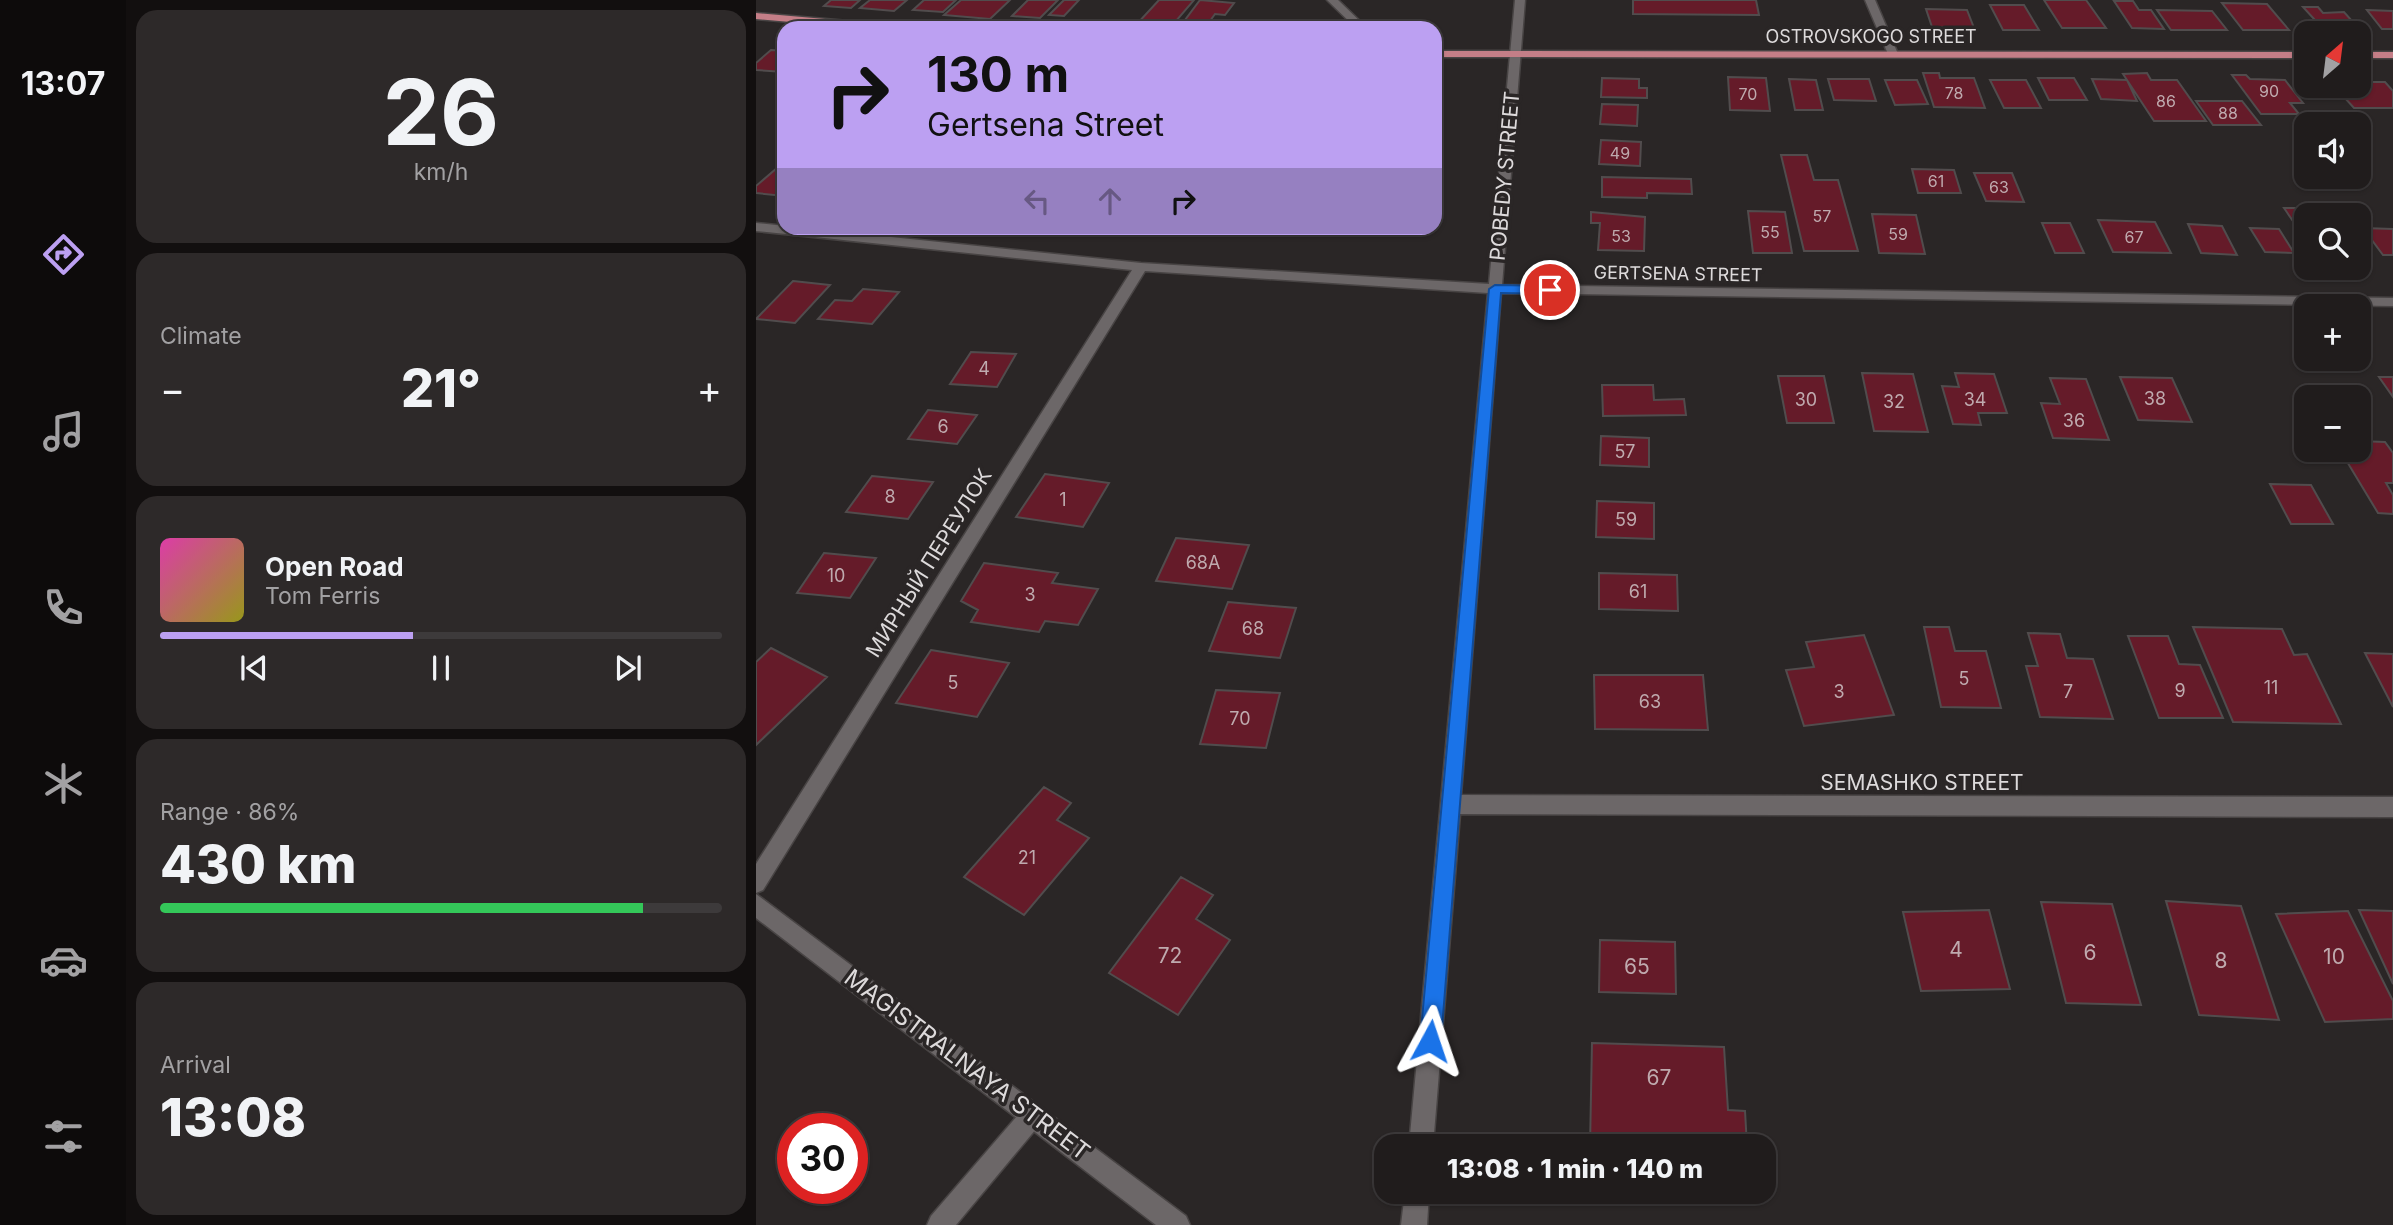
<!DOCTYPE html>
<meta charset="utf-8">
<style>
body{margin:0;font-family:Inter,sans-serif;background:#2d2929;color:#f1f3f6;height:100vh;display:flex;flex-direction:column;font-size:26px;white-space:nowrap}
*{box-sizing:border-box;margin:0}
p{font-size:23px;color:#a2a1a3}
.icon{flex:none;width:38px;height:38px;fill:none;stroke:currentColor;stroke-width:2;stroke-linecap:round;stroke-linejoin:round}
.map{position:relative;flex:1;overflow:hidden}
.panel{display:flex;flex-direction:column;gap:10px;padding:10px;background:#120f0f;width:630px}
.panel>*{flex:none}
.guide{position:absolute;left:21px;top:21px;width:665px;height:214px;border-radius:21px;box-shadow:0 2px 5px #0004,0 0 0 2px #3d3a3b;background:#bca0f2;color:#111;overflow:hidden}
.needle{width:46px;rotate:28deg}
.tools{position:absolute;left:1538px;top:21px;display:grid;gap:14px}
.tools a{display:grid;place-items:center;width:77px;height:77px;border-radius:14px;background:#201c1c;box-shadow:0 2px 5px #0004,0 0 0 2px #3d3a3b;font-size:35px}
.speed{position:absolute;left:21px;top:1113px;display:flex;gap:14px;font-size:35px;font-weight:700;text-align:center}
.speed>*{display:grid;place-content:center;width:91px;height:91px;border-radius:50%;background:#201c1c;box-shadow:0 2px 5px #0004,0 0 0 2px #3d3a3b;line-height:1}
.speed .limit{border:10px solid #d22;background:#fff;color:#111}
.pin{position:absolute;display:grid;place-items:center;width:60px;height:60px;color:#fff;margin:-30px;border:4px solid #fff;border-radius:50%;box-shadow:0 2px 7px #0007}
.me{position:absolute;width:77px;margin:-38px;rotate:5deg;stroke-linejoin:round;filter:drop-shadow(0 0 5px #0008)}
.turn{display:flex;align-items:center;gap:24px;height:147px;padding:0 35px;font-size:32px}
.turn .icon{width:91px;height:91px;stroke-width:2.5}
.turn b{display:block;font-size:49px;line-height:60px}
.lanes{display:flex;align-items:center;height:66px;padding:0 35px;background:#0003;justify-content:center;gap:35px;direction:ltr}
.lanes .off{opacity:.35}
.big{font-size:52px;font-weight:800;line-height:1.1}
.panel .tile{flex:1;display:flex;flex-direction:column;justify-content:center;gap:10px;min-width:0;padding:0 24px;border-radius:21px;background:#2d2929}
.panel .dial{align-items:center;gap:0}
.dial b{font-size:91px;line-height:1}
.song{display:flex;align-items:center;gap:21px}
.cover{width:84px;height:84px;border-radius:10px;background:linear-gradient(135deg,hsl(320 70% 55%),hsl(60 70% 35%))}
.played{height:7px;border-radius:4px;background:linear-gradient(90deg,#bca0f2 45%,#3d3a3b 45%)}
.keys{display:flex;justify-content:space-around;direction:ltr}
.heat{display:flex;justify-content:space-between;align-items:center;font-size:38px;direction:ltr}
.charge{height:10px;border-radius:5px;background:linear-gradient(90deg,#34c759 86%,#3d3a3b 0)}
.trip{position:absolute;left:618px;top:1134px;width:402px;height:70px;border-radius:21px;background:#201c1c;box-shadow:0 2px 5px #0004,0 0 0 2px #3d3a3b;font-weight:800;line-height:70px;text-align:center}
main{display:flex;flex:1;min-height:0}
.tab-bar{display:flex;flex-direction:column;width:126px;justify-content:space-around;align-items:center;background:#0d0b0b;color:#a2a1a3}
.tab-bar .icon{width:49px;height:49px}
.tab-bar .on{color:#bca0f2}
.tab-bar b{font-size:32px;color:#f1f3f6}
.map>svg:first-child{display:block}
.building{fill:#651b29;stroke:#514c4d;stroke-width:2}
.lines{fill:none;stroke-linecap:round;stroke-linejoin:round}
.lane-casing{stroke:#484444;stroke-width:3}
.street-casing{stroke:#484444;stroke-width:3}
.primary-casing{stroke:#484444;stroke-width:3}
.lane{fill:#6c6768;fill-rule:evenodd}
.street{fill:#6c6768;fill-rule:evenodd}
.primary{fill:#c47e87;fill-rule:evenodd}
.route{fill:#1a73e8;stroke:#114b97;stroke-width:2}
.labels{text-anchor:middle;stroke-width:7;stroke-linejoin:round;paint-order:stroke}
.far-number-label{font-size:16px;fill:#bfaaae}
.far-street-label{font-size:18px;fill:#dddadb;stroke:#2a2626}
.number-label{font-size:18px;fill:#bfaaae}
.street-label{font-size:21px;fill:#dddadb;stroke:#2a2626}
.near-number-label{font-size:21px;fill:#bfaaae}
.near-street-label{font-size:24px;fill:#dddadb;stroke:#2a2626}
</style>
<main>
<nav class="tab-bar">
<b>13:07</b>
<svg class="icon on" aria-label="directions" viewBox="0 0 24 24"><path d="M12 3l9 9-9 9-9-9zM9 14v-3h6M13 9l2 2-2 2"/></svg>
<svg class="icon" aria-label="music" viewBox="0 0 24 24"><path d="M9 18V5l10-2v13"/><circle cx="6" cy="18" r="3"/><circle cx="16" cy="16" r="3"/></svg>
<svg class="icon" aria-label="phone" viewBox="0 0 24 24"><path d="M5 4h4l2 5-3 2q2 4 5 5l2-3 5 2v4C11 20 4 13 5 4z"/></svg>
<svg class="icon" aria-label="climate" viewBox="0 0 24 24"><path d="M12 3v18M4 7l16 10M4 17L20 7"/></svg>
<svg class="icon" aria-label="car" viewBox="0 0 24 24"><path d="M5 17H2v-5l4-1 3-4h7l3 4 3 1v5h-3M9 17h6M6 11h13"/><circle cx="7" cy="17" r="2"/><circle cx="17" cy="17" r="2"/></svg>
<svg class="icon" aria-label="filters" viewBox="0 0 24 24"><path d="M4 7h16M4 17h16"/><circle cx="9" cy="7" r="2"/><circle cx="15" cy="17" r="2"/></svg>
</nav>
<section class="panel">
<div class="tile dial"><b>26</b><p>km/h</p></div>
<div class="tile"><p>Climate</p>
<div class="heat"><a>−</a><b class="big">21°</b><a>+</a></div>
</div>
<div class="tile">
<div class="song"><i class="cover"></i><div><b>Open Road</b><p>Tom Ferris</p></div></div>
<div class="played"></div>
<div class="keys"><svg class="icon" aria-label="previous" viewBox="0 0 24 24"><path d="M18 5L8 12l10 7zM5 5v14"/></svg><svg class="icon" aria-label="pause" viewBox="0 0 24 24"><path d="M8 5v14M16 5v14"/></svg><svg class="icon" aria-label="next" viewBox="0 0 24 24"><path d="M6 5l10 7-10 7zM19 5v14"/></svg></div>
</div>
<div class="tile"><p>Range · 86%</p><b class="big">430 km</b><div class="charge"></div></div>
<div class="tile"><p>Arrival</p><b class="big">13:08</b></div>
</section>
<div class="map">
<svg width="1637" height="1225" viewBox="0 0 1637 1225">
<rect width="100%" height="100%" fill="#2a2626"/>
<path class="building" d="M75,0h29l-9,8 -27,-2z
M114,0h37l-13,11 -34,-3z
M168,0h32l-13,12 -30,-2z
M205,0h49l-20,19 -46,-4z
M272,0h30l-18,18 -28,-2z
M308,0h15l-15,16 -15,-1z
M403,0h35l-24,28 -34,-3z
M444,0l34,3 -9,12 -10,-1 -10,14h-26z
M877,0h123l3,15 -126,-1z
M1288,0h42l20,28h-44z
M1358,1h19l6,9h12l13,19 -32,-1z
M1466,3l45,1 22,26h-46z
M1234,5h34l15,25h-36z
M1547,7h15l5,6 21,-1 17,19h-36z
M1170,9l41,1 7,18 -42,-1z
M1401,10l55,1 15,19h-56z
M1611,10l26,1v18h-11z
M15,50l13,1v21l-28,-2v-7z
M1167,73h16l1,5h34l11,30 -51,-1z
M1391,73l4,7h26l29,41h-52l-31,-47z
M1476,75h14l4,4 35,1 18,23h-13l9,11h-38z
M972,77l38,1 4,33 -40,-1z
M846,78l37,1v9h8v10l-46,-1z
M1282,78h36l13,22h-38z
M1033,79l27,1 7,30h-28z
M1072,79h41l7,22 -42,-1z
M1336,79l35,1 10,21 -36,-2z
M1129,80h32l11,24 -33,1z
M1234,80h36l15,28h-37z
M1603,82h26l8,9v17h-39l-20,-22h25z
M1440,101h46l19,24h-48z
M846,104l36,1 -1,21 -37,-2z
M845,140l40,2 -1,24 -41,-2z
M1025,155h26l7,25h24l20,71h-54z
M28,162v34l-28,-3v-7z
M1156,169l42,1 7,23h-43z
M1218,173h38l12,29 -38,-1z
M846,177l89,2 1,15 -45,-1v5l-45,-1z
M1528,208h43l5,7h-26v25z
M992,211l37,1 7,41h-39z
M835,212l54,5 -1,34 -46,-1 2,-27h-9z
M1116,214l44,1 9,39 -46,-1z
M1342,220l57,2 16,31 -58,-1z
M1286,223h28l14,30h-29z
M1432,224l34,2 15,29 -36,-2z
M588,228h38l-1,3h-38z
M1494,228l29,1 15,24 -29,-1z
M1607,228l30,1v26h-10z
M37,281l37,4 -35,38 -39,-4z
M107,289l36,3 -27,32 -54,-5 17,-19 17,1z
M215,352l45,2 -19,33 -47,-3z
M1106,373l51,1 15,58 -54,-1z
M1199,373l39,1 13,39h-29l3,12 -28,-1 -11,-38 17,1z
M1022,376h46l10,47h-47z
M1364,377l52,1 20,44 -54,-2z
M1623,377h14v20z
M1294,378l36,1 23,61 -56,-2 -12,-35 19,1z
M846,385h51l1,15 30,-1 2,16 -83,1z
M172,410l49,5 -20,29 -49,-5z
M845,436l48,2v29l-49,-2z
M1603,441l26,1 8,11v30h-7l7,12v19l-15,-1 -38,-63h19z
M289,474l64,9 -26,44 -67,-10z
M116,476l61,6 -25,37 -62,-7z
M1514,484l41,1 22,39h-42z
M841,501l57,2v36l-58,-2z
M420,538l73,7 -17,44 -76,-8z
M68,553l52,5 -26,40 -53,-5z
M228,563l74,10 -6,10 46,6 -20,36 -33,-4 -6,11 -68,-10 7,-12 -17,-9z
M843,573l78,2 1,36 -79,-2z
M472,602l68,6 -16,50 -71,-7z
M1168,627h25l6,24h31l15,57 -60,-1z
M1437,627l89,2 12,26 13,-1 34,70 -108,-2z
M1272,633l32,1 7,24 26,1 20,60 -73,-2 -14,-51h12z
M1108,635l30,80 -90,11 -18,-56 28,-3 -8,-25z
M1372,636h40l11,28 21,1 23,53h-64z
M15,648l56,29 -71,68v-83z
M175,650l78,13 -32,54 -81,-14z
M1609,653l28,1v53z
M838,675h109l5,55 -113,-1z
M460,690l64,3 -14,55 -66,-4z
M288,787l27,16 -14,17 32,18 -65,77 -60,-38z
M425,877l32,18 -17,24 34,21 -52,75 -69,-42z
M1410,901l75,5 38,114 -80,-5z
M1285,902l71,2 29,101 -75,-2z
M1233,910l21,79 -89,2 -18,-79z
M1603,910l34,1v73z
M1592,911l45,90v18l-68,3 -49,-108z
M844,940l75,2 1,52 -77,-2z
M836,1043l132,4 4,63 17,1 2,35h-157z"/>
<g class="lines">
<g class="lane-casing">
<path id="lane" d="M277,1103l8,4 4,8 -4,8 -85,102h-29l4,-9 94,-109z"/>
</g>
<g class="street-casing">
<path id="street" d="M571,0h11l29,28h-11z
M759,0h10l-23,285 891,13v8l-892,-13 -40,502 932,2v20l-933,-3 -27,332h-24l79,-853 -343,-22 -382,619 -7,3v-29l376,-594 -376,-39v-8l385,40 348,21z
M1109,0h10l23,54 -1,2 -9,-2z
M0,894l430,322 4,9h-34l-400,-307z
M649,1192h24l-2,33h-26z"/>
</g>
<g class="primary-casing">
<path id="primary" d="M0,13l138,12 5,3h-40l-103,-9z
M679,51l871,1v6l-871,-1z
M1603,52h34v6h-34z"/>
</g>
<use href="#lane" class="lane"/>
<use href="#street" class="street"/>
<use href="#primary" class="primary"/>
</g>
<path class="route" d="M739,285l55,1 6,4 -6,4 -49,-1 -60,748 -3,7 -8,3 -7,-3 -3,-7 69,-752z"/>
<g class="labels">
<g class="far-number-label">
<text x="1513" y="97">90</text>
<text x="1198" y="99">78</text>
<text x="992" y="100">70</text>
<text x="1410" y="107">86</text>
<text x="1472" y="119">88</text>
<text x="864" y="159">49</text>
<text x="1180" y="187">61</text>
<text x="1243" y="193">63</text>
<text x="1066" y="222">57</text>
<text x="1014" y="238">55</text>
<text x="1142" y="240">59</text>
<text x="865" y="242">53</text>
<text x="1378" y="243">67</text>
</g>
<g class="far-street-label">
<text x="1115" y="43">OSTROVSKOGO STREET</text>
<text transform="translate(922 274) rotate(1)" y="6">GERTSENA STREET</text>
</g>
<g class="number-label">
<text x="228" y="375">4</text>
<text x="1399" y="405">38</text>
<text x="1050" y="406">30</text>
<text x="1219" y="406">34</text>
<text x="1138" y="408">32</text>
<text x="1318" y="427">36</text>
<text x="187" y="433">6</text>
<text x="869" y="458">57</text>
<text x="134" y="503">8</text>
<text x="307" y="506">1</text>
<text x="870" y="526">59</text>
<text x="447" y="569">68А</text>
<text x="80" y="582">10</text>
<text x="882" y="598">61</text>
<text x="274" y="601">3</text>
<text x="497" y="635">68</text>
<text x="1208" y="685">5</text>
<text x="197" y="689">5</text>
<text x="1515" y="694">11</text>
<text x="1424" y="697">9</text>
<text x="1083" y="698">3</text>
<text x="1312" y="698">7</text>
<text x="894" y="708">63</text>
<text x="484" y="725">70</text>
<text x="271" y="864">21</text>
</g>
<g class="street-label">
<text transform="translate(749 176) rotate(-85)" y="7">POBEDY STREET</text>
<text transform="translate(173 563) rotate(-58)" y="7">МИРНЫЙ ПЕРЕУЛОК</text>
<text x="1166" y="790">SEMASHKO STREET</text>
</g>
<g class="near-number-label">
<text x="1200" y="957">4</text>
<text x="1334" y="960">6</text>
<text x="414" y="963">72</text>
<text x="1578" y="964">10</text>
<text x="1465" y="968">8</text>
<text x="881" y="974">65</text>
<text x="903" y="1085">67</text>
</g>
<g class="near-street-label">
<text transform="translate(211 1065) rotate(37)" y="8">MAGISTRALNAYA STREET</text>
</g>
</g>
</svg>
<div class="tools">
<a><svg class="needle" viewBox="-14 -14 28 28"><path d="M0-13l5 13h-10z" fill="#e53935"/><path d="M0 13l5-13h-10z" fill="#a2a1a3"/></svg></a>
<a><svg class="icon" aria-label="sound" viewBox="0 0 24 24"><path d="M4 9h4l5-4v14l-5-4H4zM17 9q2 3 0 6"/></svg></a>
<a><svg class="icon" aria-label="search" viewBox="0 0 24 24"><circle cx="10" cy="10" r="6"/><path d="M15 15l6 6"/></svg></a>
<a>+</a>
<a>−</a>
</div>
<div class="speed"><div class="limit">30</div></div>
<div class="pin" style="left:794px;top:290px;background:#d93025"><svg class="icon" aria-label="arrive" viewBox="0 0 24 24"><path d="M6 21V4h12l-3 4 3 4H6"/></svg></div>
<svg class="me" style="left:674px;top:1041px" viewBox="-20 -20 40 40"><path d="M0-17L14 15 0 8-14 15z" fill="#1a73e8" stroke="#fff" stroke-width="4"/></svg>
<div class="trip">13:08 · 1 min · 140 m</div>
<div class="guide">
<div class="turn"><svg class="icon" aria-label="right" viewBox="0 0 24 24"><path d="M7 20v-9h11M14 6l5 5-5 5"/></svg><div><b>130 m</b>Gertsena Street</div></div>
<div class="lanes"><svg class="icon off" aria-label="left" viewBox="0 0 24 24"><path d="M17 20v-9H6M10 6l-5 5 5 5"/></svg><svg class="icon off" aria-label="ahead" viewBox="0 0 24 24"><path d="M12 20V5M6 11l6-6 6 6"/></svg><svg class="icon" aria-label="right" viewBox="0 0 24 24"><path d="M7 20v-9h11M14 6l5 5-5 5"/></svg></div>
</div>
</div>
</main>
